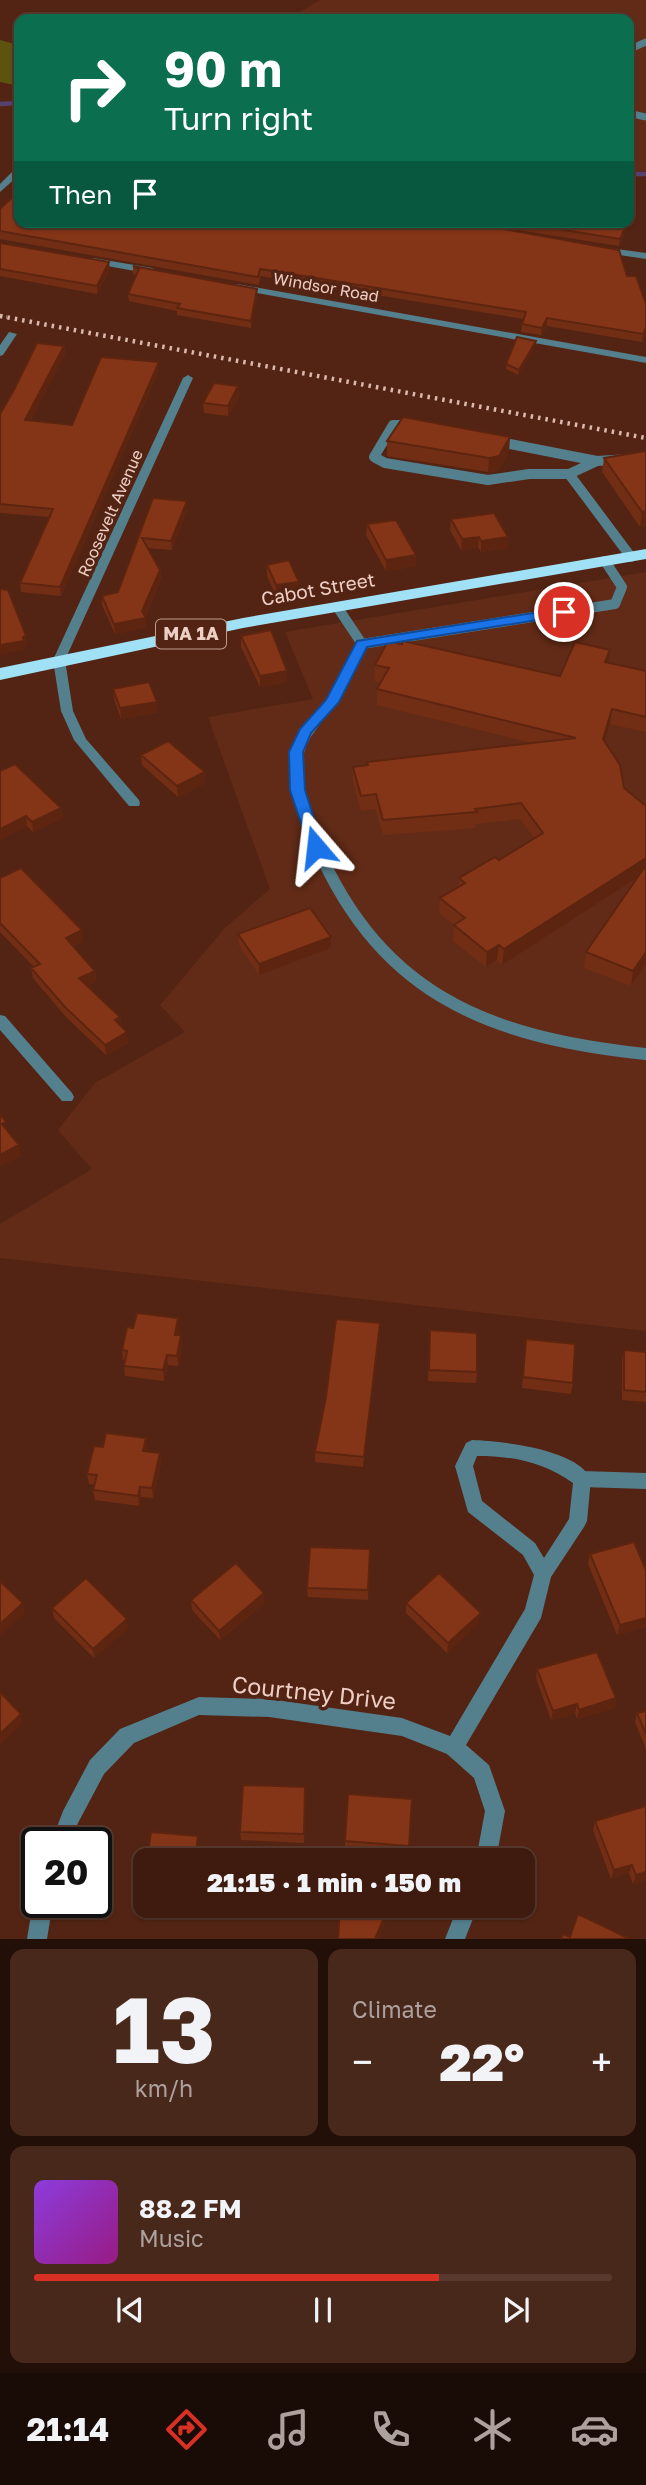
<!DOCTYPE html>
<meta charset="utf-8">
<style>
body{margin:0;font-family:"Golos Text",sans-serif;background:#49281c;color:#f1f3f6;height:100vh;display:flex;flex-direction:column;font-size:26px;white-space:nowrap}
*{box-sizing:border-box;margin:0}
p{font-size:23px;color:#ada19e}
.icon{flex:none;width:38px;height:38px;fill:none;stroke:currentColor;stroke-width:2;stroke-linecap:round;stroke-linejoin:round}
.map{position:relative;height:1939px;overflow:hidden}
.panel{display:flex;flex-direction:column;gap:10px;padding:10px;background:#220f08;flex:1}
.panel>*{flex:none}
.top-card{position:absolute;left:14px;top:14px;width:620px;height:214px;border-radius:14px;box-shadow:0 2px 5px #0004,0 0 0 2px #57392e;background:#0b6e4f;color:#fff;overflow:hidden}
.speed{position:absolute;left:21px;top:1827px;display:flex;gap:14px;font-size:35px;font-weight:700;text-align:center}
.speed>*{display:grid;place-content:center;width:91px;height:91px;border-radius:50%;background:#3e1b0e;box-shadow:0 2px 5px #0004,0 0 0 2px #57392e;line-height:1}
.speed .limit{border:4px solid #111;border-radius:10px;background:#fff;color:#111}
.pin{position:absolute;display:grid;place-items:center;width:60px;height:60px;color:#fff;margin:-30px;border:4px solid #fff;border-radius:50%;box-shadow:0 2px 7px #0007}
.me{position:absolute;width:77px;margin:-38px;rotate:343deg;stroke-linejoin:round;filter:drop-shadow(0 0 5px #0008)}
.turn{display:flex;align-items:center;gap:24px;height:147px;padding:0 35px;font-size:32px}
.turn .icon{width:91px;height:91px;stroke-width:2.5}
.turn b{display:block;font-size:49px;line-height:60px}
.then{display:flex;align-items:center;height:66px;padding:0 35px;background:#0003;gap:14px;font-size:26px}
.big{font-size:52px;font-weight:800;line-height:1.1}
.panel .widget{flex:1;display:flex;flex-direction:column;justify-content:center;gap:10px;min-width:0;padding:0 24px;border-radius:14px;background:#49281c}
.panel .dial{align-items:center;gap:0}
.dial b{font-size:91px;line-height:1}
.song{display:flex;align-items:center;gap:21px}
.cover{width:84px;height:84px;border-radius:10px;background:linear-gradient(135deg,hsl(270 70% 55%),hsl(310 70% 35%))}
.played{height:7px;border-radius:4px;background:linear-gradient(90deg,#d93025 70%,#57392e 70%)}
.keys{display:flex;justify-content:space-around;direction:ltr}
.heat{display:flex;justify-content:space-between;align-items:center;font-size:38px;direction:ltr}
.panel .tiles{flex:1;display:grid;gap:10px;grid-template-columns:1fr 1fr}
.widget:last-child{grid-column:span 2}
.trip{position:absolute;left:133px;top:1848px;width:402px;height:70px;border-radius:14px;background:#3e1b0e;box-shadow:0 2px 5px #0004,0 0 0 2px #57392e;font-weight:800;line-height:70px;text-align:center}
.menu{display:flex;height:112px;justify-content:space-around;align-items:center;background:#190b06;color:#ada19e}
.menu .icon{width:49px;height:49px}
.menu .selected{color:#d93025}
.menu b{font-size:32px;color:#f1f3f6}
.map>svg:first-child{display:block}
.built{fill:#622b17}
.green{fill:#5d530f}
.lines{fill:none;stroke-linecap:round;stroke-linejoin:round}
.stream{stroke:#564271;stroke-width:4.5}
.lane-far3{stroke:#547f8d;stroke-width:7}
.lane-far2{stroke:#547f8d;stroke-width:10}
.lane-far1{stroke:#547f8d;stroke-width:12}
.lane{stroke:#547f8d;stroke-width:16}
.street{fill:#547f8d;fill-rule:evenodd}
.highway{fill:#a1e1f6;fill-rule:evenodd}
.rail-far1{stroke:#dab9ae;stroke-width:3.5;stroke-dasharray:2 4.5;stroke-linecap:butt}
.rail{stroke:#dab9ae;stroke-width:4.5;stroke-dasharray:2.5 5;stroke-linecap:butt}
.wall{fill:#722e14}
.shaded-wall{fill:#5d2510}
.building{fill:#853517;stroke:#5d2510;stroke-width:2}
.route{fill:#1a73e8;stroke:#114b97;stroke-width:2}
.labels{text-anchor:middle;stroke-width:7;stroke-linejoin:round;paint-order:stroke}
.far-street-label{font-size:16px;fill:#eecfc5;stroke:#532413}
.shield{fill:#532413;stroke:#c09c90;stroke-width:2}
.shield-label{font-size:18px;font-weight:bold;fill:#eecfc5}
.street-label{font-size:19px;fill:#eecfc5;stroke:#532413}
.near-street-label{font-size:23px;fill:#eecfc5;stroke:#532413}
</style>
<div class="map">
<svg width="646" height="1939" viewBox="0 0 646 1939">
<rect width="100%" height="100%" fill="#532413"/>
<path class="built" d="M320,0h326v171h-18v-152h-340z
M646,572v759l-646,-73v-34l92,-55 -34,-39 37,-47 90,-51 -25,-27 65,-77 45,-39 -62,-172 105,-18 -28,-67z"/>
<path class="green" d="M0,40l19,5v41l-19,-4z"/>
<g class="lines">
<path class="stream" d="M0,104l19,-1
M628,174h18"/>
<path class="lane-far3" d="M628,50l18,-8
M628,113l18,4"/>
<path class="lane-far2" d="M415,425h-22l-19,32 11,6 103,17 41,-6h40l28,-13
M495,441l102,20 49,-3
M569,474l62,83
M338,608l24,36 253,-40 7,-17 -17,-26
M310,727l23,-27 29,-56"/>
<path class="lane-far1" d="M312,725c-26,30 -16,71 -2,105 64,162 173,207 336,224"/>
<path class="lane" d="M582,1479l64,2"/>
<path class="street" d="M16,168h3v7l-19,17v-8z
M602,247l44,6v6l-47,-7 -2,-2z
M93,258l59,10 5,3 -5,3 -62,-11v-4z
M237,284l409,73v6l-412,-74v-4z
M9,332l8,2 -14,21 -3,1v-11z
M188,375l5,3 -128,282 8,51 13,28 53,61 1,3 -1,3h-10l-55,-66 -13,-29 -8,-51 130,-282z
M0,1015l5,1 67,77 2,4 -2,4h-10l-62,-71z
M472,1440c30,1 105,9 119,39l-4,42 -3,6 -33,50 -10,41 -75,127 23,20 16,46 -9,49h-20l9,-49 -11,-33 -27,-24 -45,-18 -133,-19 -70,-2 -65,28 -30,31 -26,49 -7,20h-20l12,-32 27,-51 30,-31 79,-32 70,2 133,19 48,18 75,-127 9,-34 -11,-20 -55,-43 -13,-46 11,-23zM477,1456c36,0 66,6 96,27l-4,36 -25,39 -9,-15 -53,-42 -9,-35z
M37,1894v8h16l-6,37h-20l6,-37z
M458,1906h20l-13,33h-20z"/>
<path class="highway" d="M646,549v10l-403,69 -243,52v-12l243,-50z"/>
<path class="rail-far1" d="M0,316l7,1"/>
<path class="rail" d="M0,316l646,122"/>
</g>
<path class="wall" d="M0,209l646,125 -4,8 -95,-16 -6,9 -20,-3 1,-8 2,-5 -264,-43 -1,9 -259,-46z
M466,222h149l12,2 -1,7 -7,15z
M0,243l110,26 -13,25 -97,-18z
M133,266l124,23v7l-6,32 -74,-13v-4l-48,-10 -1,-7 8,-19 -3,-1z
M536,341l-1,5 -17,29 -12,-6v-5z
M64,346l1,8 -35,67 42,4 87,-63v8l-98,226 -40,-4 -1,-9 30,-66 -50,-4v-99z
M238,386l1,11 -11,19 -24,-3 -1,-10z
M387,441l122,11 -11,19 -10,1 -101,-16z
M646,451v75l-6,1 -38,-55 2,-14z
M153,498l34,12 -15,40 -25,-2 13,22 1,9 -16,38 1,10 -31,7 -13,-29v-9l16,-4z
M451,519l57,18v11l-27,4 -3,-5 -17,3 -11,-20z
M367,524l49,31v11l-30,5 -20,-36z
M267,565l32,17 1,10 -24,4 -9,-20z
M241,636l46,35v11l-27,5 -19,-40z
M388,641l14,3 1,-3 157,35 15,-34 35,8 -2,13 38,8v61l-36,-8 -6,17 16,24 4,23 22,18v158l-15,22 -47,-18 2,-16 51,-74 -135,87 -5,-5 -11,7 -33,-26 1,-16 -15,-12 1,-15 18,-12 1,-8 36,-21 4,3 35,-22 -14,-19 -44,5 -1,4 -92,7 -8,-26 -14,2 -8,-29v-15l14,-2v-3l165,-19 -155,-38v-16l4,-7 -7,-1 1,-16z
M113,689l45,23 -37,7 -7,-20z
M141,755l64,28 -27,14 -36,-32z
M0,771l63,47 -30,14 -6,-6 -27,14z
M0,878l83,63 -10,5 22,25 1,10 -9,5 33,31 1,9 7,17 -22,12 -40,-38 -33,-39 -2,-10 3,-1 -34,-35z
M238,934l93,14 -72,27 -20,-30z
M380,1323l-17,144 -48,-5v-10z
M179,1328l-1,7h3l1,11 -4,20 -10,-1 -4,16 -39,-5 -1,-10 1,-5 -2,-1 -1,-10z
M526,1339l47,44 -2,11 -49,-6z
M429,1341l48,31 -1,11 -48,-2z
M624,1350l22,2v50l-24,-2v-40z
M147,1448l-1,3 14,2 1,10 -8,35 -12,-1 -2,9 -44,-6 -2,-10 2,-5 -6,-1 -2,-10z
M370,1549l-2,51 -60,-3 -1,-9z
M590,1554l56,16v57l-29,8 -29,-71z
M191,1600l74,3 -45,37 -28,-30z
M406,1603l73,19 -32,31 -41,-40z
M52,1608l76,20 -34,30 -40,-40z
M537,1669l79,29 -2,10 -37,11 -2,-6 -24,7 -15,-42z
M646,1711v38l-11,-27 2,-9z
M305,1787l-1,56 -63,-3 -1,-8z
M412,1799l-3,56 -64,-5v-9z
M595,1821l51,59 -13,4 -4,-11 -18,6 -18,-49z
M145,1869v37h47l-1,8 -49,-4 -1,-8z"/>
<path class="shaded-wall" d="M627,224l-1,7 -7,15 1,-7z
M109,262l1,7 -13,25v-8z
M257,289v7l-6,32v-7z
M547,318v8l-6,9 1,-7z
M646,328v6l-4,8 1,-8z
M536,341l-1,5 -17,29 1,-5z
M64,346l1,8 -39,74 -1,-8z
M159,362v8l-98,226 -1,-9z
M238,386l1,11 -11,19v-10z
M510,437l-1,15 -11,19 -10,1 1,-14z
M187,501v9l-15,40 -1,-9z
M646,511v15l-6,1 2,-15z
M479,537l-1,10 -17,3 1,-11z
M508,537v11l-27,4v-11z
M416,555v11l-30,5v-11z
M160,570l1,9 -17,39h2v9l-31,7 -1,-10 28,-13z
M299,582l1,10 -24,4v-11z
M26,636l2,9h-3v4l-25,6v-10z
M610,650l-2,15 -3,-3z
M287,671v11l-27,5v-11z
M157,702l1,10 -37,7 -1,-11z
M612,709l-2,15 -9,30 2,-15z
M205,772v11l-27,14 -1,-11z
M61,808l2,10 -30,14 -1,-10z
M26,816l1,10 -27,14v-11z
M646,858v14l-144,93 2,-16z
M82,930l1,11 -15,7 -2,-10z
M331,937v11l-72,27v-11z
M499,945l-2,15 -11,7 1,-15z
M646,952v12l-15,22 2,-15z
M95,971l1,10 -15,8 -2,-11z
M120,1017l1,10 -6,-7z
M127,1032l1,11 -22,12 -1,-10z
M19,1145l2,11 -21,11v-12z
M178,1318l1,10 -3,17 -1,-10z
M380,1323v11l-17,133 1,-10z
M181,1335l1,11 -4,20 -1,-10z
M167,1355l1,10 -4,16 -1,-11z
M146,1438l1,10 -3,13 -1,-10z
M160,1453l1,10 -8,35 -1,-10z
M140,1487l1,10 -2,9 -1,-10z
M264,1593l1,10 -45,37 -1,-9z
M23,1603l2,10 -25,23v-12z
M481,1613l-2,9 -32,31 1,-10z
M646,1618v9l-29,8 3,-10z
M127,1619l1,9 -34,30 -1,-9z
M616,1698l-2,10 -37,11 2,-9z
M577,1704l-2,9 -24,7 2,-9z
M21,1714l2,9 -23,22v-11z
M198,1836l1,9 -2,15h-2z
M632,1865l-3,8 -18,6 3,-9z
M646,1872v8l-13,4 3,-9z
M389,1906h2v2l-13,31h-3z"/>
<path class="building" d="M19,191v31h446l154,28 8,26h9l10,28v24l-3,6 -96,-16 -5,10 -20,-4 4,-12 -266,-43 -2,8 -258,-46v-22z
M513,222h102l12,2 -7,15z
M0,243l109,19 -12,24 -97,-17z
M133,266l124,23 -6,32 -74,-13 3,-4 -52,-10 11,-25z
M517,337l19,4 -17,29 -13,-6z
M37,343l27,3 -39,74 47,5 29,-68 58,5 -99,225 -40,-4 33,-74 -53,-5v-90l14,-24z
M214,383l24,3 -10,20 -25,-3z
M403,417l107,20 -11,19 -10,2 -102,-17z
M646,451v60l-4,1 -38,-54z
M153,498l34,3 -16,40 -29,-3 18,32 -18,41 4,7 -32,6 -12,-28 16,-4z
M494,513l14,24 -27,4 -2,-4 -17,2 -11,-20z
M396,520l20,35 -30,5 -19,-36z
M289,560l10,22 -23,3 -9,-20z
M0,589l8,1 18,46 -3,1 1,4 -24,4z
M271,630l16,41 -27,5 -19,-40z
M388,641l14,3 1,-3 157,35 15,-34 35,8 -5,12 41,9v46l-34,-8 -9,30 17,26 4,23 22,18v52l-142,91 -5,-4 -12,7 -33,-27 11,-7 -25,-20 25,-15 -6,-5 36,-21 4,3 44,-27 -22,-30 -46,6 2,3 -94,8 -7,-26 -15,2 -8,-29 15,-2 -1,-3 209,-24 -199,-49 12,-21 -14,-3z
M149,682l8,20 -37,6 -7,-19z
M168,741l37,31 -28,14 -36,-31z
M15,764l46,44 -29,14 -6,-6 -26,13v-58z
M646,865v87l-13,19 -47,-19z
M21,868l61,62 -16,8 29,33 -16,7 41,39 -5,3 12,12 -22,13 -40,-38 -34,-39 9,-4 -40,-41v-45z
M310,908l21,29 -72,27 -21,-30z
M0,1114l6,8 -4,2 17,21 -19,10z
M137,1313l41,5 -3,17h6l-4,21 -10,-1 -4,15 -39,-4 3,-15 -5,-1 5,-23 6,1z
M336,1319l44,4 -16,134 -49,-5 11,-55z
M430,1330l47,3v39l-48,-2z
M526,1339l49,5 -2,39 -50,-6z
M624,1350l22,2v40l-22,-2z
M106,1433l40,5 -3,13 17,2 -8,35 -12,-1 -2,9 -45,-6 4,-15 -10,-1 7,-28 9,1z
M634,1542l12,28v48l-26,7 -30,-71z
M310,1547l60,2 -2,41 -61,-2z
M236,1563l28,30 -45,38 -28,-31z
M439,1573l42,40 -33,30 -42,-40z
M86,1578l41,41 -34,30 -41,-41z
M0,1581l23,22 -23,21z
M597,1652l19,46 -37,12 -2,-6 -24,7 -16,-42z
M0,1692l21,22 -21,20z
M646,1711v23l-9,-21z
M243,1785l62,2 -1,47 -64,-2z
M348,1794l64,5 -3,47 -64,-5z
M646,1806v66l-10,3 -4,-10 -18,5 -19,-49z
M151,1832l47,4 -3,22 6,1v1h-54z
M145,1869v33h-4z
M340,1906h49l-14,33h-37z
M578,1914l52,25h-69l2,-5 7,3z"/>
<path class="route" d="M564,608l5,1v6l-202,32 -28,55 -28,31 -8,19 2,38 18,57 -2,3h-11l-20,-60 -1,-38 11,-23 26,-29 31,-59z"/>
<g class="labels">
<g class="far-street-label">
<text transform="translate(326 287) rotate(10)" y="6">Windsor Road</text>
<text transform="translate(110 513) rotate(-66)" y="6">Roosevelt Avenue</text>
</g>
<rect class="shield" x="156" y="619.5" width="70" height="29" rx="5"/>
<g class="shield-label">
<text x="191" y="640">MA 1A</text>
</g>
<g class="street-label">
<text transform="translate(318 589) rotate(-10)" y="7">Cabot Street</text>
</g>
<g class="near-street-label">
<text transform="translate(314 1693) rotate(6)" y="8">Courtney Drive</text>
</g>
</g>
</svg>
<div class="speed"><div class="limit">20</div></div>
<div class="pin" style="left:564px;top:612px;background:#d93025"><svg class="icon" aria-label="arrive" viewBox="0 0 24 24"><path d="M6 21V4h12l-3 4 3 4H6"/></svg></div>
<svg class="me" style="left:316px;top:847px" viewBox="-20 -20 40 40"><path d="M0-17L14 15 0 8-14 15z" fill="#1a73e8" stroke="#fff" stroke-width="4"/></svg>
<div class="trip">21:15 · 1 min · 150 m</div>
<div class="top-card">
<div class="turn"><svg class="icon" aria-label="right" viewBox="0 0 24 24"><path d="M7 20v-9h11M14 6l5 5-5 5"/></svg><div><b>90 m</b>Turn right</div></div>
<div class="then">Then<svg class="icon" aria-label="arrive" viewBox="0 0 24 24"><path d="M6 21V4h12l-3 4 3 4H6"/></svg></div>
</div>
</div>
<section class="panel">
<div class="tiles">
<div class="widget dial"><b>13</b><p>km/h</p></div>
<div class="widget"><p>Climate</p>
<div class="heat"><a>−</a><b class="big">22°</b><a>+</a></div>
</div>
<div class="widget">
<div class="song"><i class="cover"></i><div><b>88.2 FM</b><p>Music</p></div></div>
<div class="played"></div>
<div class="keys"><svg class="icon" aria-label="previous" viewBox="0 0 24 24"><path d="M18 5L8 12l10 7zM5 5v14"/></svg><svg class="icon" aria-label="pause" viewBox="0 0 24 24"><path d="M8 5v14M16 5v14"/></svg><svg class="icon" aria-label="next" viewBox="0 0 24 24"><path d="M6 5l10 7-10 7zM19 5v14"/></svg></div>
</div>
</div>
</section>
<nav class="menu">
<b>21:14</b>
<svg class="icon selected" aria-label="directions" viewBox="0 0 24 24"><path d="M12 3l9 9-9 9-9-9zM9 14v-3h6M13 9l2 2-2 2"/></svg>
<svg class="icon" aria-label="music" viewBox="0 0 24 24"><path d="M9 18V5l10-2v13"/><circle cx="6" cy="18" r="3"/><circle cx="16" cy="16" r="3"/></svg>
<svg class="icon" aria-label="phone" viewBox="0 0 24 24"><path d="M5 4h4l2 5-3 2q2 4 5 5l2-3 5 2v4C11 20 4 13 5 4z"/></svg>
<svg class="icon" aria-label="climate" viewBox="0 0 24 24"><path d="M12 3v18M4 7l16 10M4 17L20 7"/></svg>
<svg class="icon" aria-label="car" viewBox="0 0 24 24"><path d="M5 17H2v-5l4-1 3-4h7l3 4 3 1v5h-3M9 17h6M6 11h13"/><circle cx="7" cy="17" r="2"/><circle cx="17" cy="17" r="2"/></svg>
</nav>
